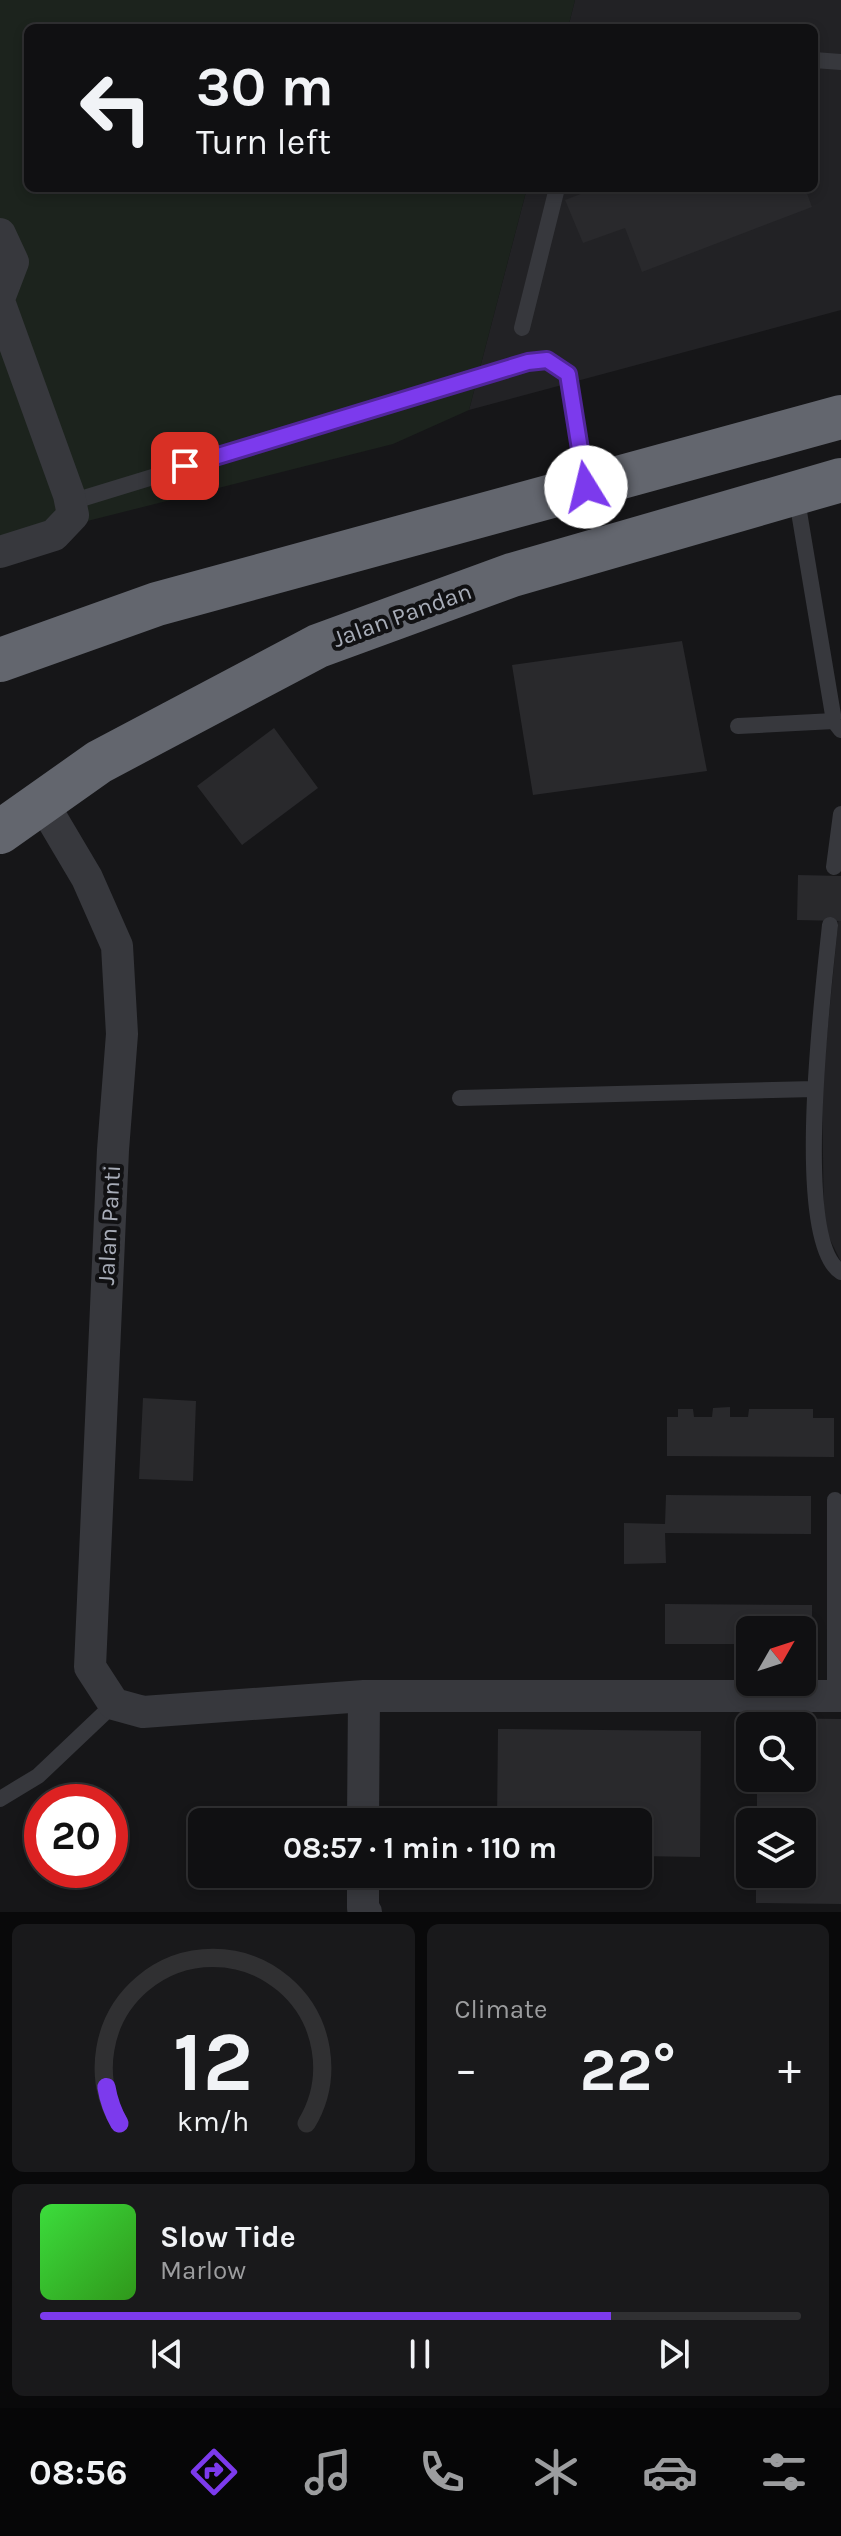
<!DOCTYPE html>
<meta charset="utf-8">
<style>
body{margin:0;font-family:Karla,sans-serif;background:#19191b;color:#f1f3f6;height:100vh;display:flex;flex-direction:column;font-size:30px;white-space:nowrap}
*{box-sizing:border-box;margin:0}
p{font-size:26px;color:#9c9d9f}
.icon{flex:none;width:44px;height:44px;fill:none;stroke:currentColor;stroke-width:2;stroke-linecap:round;stroke-linejoin:round}
.map{position:relative;height:1912px;overflow:hidden}
.details{display:flex;flex-direction:column;gap:12px;padding:12px;background:#09090a;flex:1}
.details>*{flex:none}
.hud{position:absolute;left:24px;top:24px;width:794px;height:168px;border-radius:12px;box-shadow:0 4px 12px #0003,0 0 0 2px #303032;background:#101012;color:#f1f3f6;overflow:hidden}
.needle{width:52px;rotate:51deg}
.tools{position:absolute;left:736px;top:1616px;display:grid;gap:16px}
.tools a{display:grid;place-items:center;width:80px;height:80px;border-radius:12px;background:#101012;box-shadow:0 4px 12px #0003,0 0 0 2px #303032;font-size:40px}
.speed{position:absolute;left:24px;top:1784px;display:flex;gap:16px;font-size:40px;font-weight:700;text-align:center}
.speed>*{display:grid;place-content:center;width:104px;height:104px;border-radius:50%;background:#101012;box-shadow:0 4px 12px #0003,0 0 0 2px #303032;line-height:1}
.speed .limit{border:12px solid #d22;background:#fff;color:#111}
.pin{position:absolute;display:grid;place-items:center;width:68px;height:68px;color:#fff;margin:-34px;border-radius:16px;box-shadow:0 4px 12px #0006}
.me{position:absolute;width:88px;margin:-44px;rotate:351deg;stroke-linejoin:round;filter:drop-shadow(0 0 6px #0008)}
.turn{display:flex;align-items:center;gap:28px;height:168px;padding:0 40px;font-size:36px}
.turn .icon{width:104px;height:104px;stroke-width:2.5}
.turn b{display:block;font-size:56px;line-height:68px}
.big{font-size:60px;font-weight:700;line-height:1.1}
.details .tile{flex:1;display:flex;flex-direction:column;justify-content:center;gap:12px;min-width:0;padding:0 28px;border-radius:12px;background:#19191b}
.details .dial{align-items:center;gap:0}
.dial svg{height:208px;overflow:visible;fill:none;stroke:#303032;stroke-width:7;stroke-linecap:round;text-anchor:middle}
.dial text{fill:#f1f3f6;stroke:none}
.song{display:flex;align-items:center;gap:24px}
.cover{width:96px;height:96px;border-radius:12px;background:linear-gradient(135deg,hsl(120 70% 55%),hsl(110 70% 35%))}
.played{height:8px;border-radius:4px;background:linear-gradient(90deg,#7c3aed 75%,#303032 75%)}
.keys{display:flex;justify-content:space-around;direction:ltr}
.heat{display:flex;justify-content:space-between;align-items:center;font-size:44px;direction:ltr}
.details .tiles{flex:1;display:grid;gap:12px;grid-template-columns:1fr 1fr}
.tile:last-child{grid-column:span 2}
.trip{position:absolute;left:188px;top:1808px;width:464px;height:80px;border-radius:12px;background:#101012;box-shadow:0 4px 12px #0003,0 0 0 2px #303032;font-weight:700;line-height:80px;text-align:center}
.menu{display:flex;height:128px;justify-content:space-around;align-items:center;background:#060607;color:#9c9d9f}
.menu .icon{width:56px;height:56px}
.menu .current{color:#7c3aed}
.menu b{font-size:36px;color:#f1f3f6}
.map>svg:first-child{display:block}
.built{fill:#222225}
.green{fill:#1c231d}
.building{fill:#29292c}
.lines{fill:none;stroke-linecap:round;stroke-linejoin:round}
.lane{stroke:#37383d;stroke-width:16}
.street{stroke:#37383d;stroke-width:32}
.highway{stroke:#63666e;stroke-width:44}
.route-casing{stroke:#51269a;stroke-width:20}
.route{stroke:#7c3aed;stroke-width:14}
.labels{text-anchor:middle;stroke-width:8;stroke-linejoin:round;paint-order:stroke}
.street-label{font-size:24px;fill:#a8adb8;stroke:#111113}
</style>
<div class="map">
<svg width="841" height="1912" viewBox="0 0 841 1912">
<rect width="100%" height="100%" fill="#161618"/>
<path class="built" d="M575,0h266v310l-372,100 58,-222h287v-160h-246z
M841,894v368l-17,-35 -2,-142z"/>
<path class="green" d="M0,0h575l-7,28h-540v160h499l-58,222 -76,34 -393,99z"/>
<path class="building" d="M596,188h209l7,19 -170,65 -17,-44 -42,15 -18,-43z
M682,641l25,130 -174,24 -21,-130z
M274,728l44,60 -76,57 -45,-59z
M798,875l43,1v45l-44,-1z
M143,1398l53,3 -3,80 -54,-2z
M730,1407v10h18l1,-8h64v9h21v39l-167,-1v-39h11v-8h15l1,8h18l1,-9z
M666,1495l145,1v38l-146,-1 1,30 -42,1v-41l41,1z
M665,1604l147,1v39h-10v-14h-52v14h-85z
M758,1718l83,1v185l-85,-1v-29h46v-52h-45v-44h45v-52h-44z
M498,1729l203,2 -1,126 -62,-1v-34h-141z"/>
<g class="lines">
<path class="lane" d="M814,60l27,2
M522,328l35,-140
M796,494l38,227 7,9
M71,502l457,-140 19,-2 21,14 17,111
M738,726l96,-5
M834,867l7,-53
M830,925c-6,59 -39,316 11,347
M460,1098l354,-9
M835,1696v-196
M0,1799l38,-23 76,-72"/>
<path class="street" d="M0,234l13,28 -13,34
M0,304l69,191 4,20 -19,20 -54,17
M42,802l45,76 30,68 5,88 -9,116 -23,517 24,37 29,8 221,-16h477
M363,1822l1,-126
M363,1874v34l3,4"/>
<path class="highway" d="M0,660l157,-56 684,-187
M0,832l99,-70 219,-116 194,-71 329,-95"/>
</g>
<g class="lines">
<g class="route-casing">
<path id="route" d="M185,466l343,-104 19,-2 21,14 18,113"/>
</g>
<use href="#route" class="route"/>
</g>
<g class="labels">
<g class="street-label">
<text transform="translate(402 615) rotate(-20)" y="8">Jalan Pandan</text>
<text transform="translate(109 1225) rotate(-87)" y="8">Jalan Panti</text>
</g>
</g>
</svg>
<div class="tools">
<a><svg class="needle" viewBox="-14 -14 28 28"><path d="M0-13l5 13h-10z" fill="#e53935"/><path d="M0 13l5-13h-10z" fill="#9c9d9f"/></svg></a>
<a><svg class="icon" aria-label="search" viewBox="0 0 24 24"><circle cx="10" cy="10" r="6"/><path d="M15 15l6 6"/></svg></a>
<a><svg class="icon" aria-label="layers" viewBox="0 0 24 24"><path d="M12 4l9 5-9 5-9-5zM3 14l9 5 9-5"/></svg></a>
</div>
<div class="speed"><div class="limit">20</div></div>
<div class="pin" style="left:185px;top:466px;background:#d93025"><svg class="icon" aria-label="arrive" viewBox="0 0 24 24"><path d="M6 21V4h12l-3 4 3 4H6"/></svg></div>
<svg class="me" style="left:586px;top:487px" viewBox="-20 -20 40 40"><circle r="19" fill="#fff"/><path d="M0-13L10 11 0 6-10 11z" fill="#7c3aed"/></svg>
<div class="trip">08:57 · 1 min · 110 m</div>
<div class="hud">
<div class="turn"><svg class="icon" aria-label="left" viewBox="0 0 24 24"><path d="M17 20v-9H6M10 6l-5 5 5 5"/></svg><div><b>30 m</b>Turn left</div></div>
</div>
</div>
<section class="details">
<div class="tiles">
<div class="tile dial"><svg viewBox="0 0 100 80">
<path d="M14 69A42 42 0 1 1 86 69"/>
<path d="M14 69A42 42 0 0 1 9 55" stroke="#7c3aed"/>
<text x="50" y="56" font-size="32" font-weight="700">12</text>
<text x="50" y="72" font-size="11">km/h</text>
</svg></div>
<div class="tile"><p>Climate</p>
<div class="heat"><a>−</a><b class="big">22°</b><a>+</a></div>
</div>
<div class="tile">
<div class="song"><i class="cover"></i><div><b>Slow Tide</b><p>Marlow</p></div></div>
<div class="played"></div>
<div class="keys"><svg class="icon" aria-label="previous" viewBox="0 0 24 24"><path d="M18 5L8 12l10 7zM5 5v14"/></svg><svg class="icon" aria-label="pause" viewBox="0 0 24 24"><path d="M8 5v14M16 5v14"/></svg><svg class="icon" aria-label="next" viewBox="0 0 24 24"><path d="M6 5l10 7-10 7zM19 5v14"/></svg></div>
</div>
</div>
</section>
<nav class="menu">
<b>08:56</b>
<svg class="icon current" aria-label="directions" viewBox="0 0 24 24"><path d="M12 3l9 9-9 9-9-9zM9 14v-3h6M13 9l2 2-2 2"/></svg>
<svg class="icon" aria-label="music" viewBox="0 0 24 24"><path d="M9 18V5l10-2v13"/><circle cx="6" cy="18" r="3"/><circle cx="16" cy="16" r="3"/></svg>
<svg class="icon" aria-label="phone" viewBox="0 0 24 24"><path d="M5 4h4l2 5-3 2q2 4 5 5l2-3 5 2v4C11 20 4 13 5 4z"/></svg>
<svg class="icon" aria-label="climate" viewBox="0 0 24 24"><path d="M12 3v18M4 7l16 10M4 17L20 7"/></svg>
<svg class="icon" aria-label="car" viewBox="0 0 24 24"><path d="M5 17H2v-5l4-1 3-4h7l3 4 3 1v5h-3M9 17h6M6 11h13"/><circle cx="7" cy="17" r="2"/><circle cx="17" cy="17" r="2"/></svg>
<svg class="icon" aria-label="filters" viewBox="0 0 24 24"><path d="M4 7h16M4 17h16"/><circle cx="9" cy="7" r="2"/><circle cx="15" cy="17" r="2"/></svg>
</nav>
